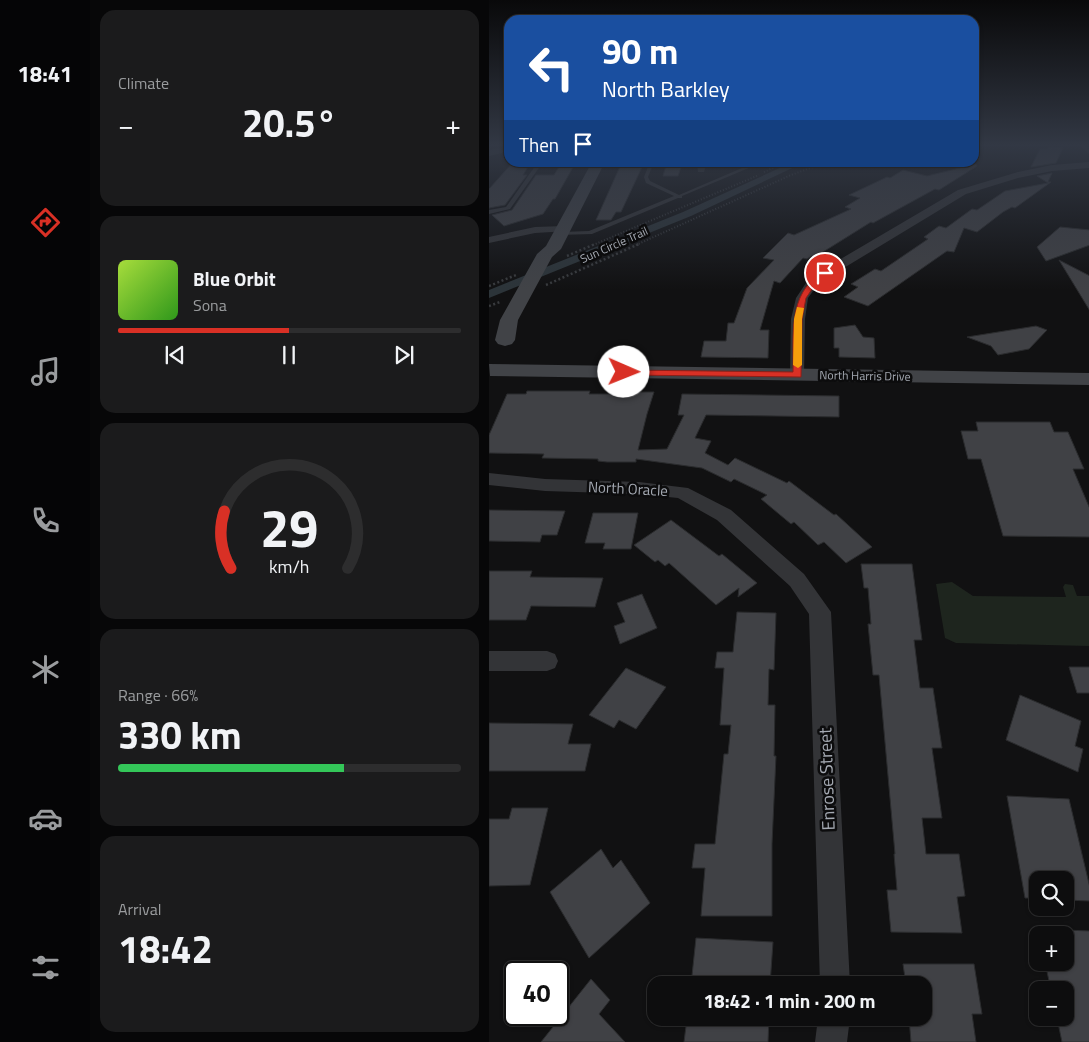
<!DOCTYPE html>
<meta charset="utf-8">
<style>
body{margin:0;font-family:"Titillium Web",sans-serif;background:#1b1b1c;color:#f1f3f6;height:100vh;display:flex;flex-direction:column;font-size:19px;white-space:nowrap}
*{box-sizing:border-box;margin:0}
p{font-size:16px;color:#9a9c9e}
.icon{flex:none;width:28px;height:28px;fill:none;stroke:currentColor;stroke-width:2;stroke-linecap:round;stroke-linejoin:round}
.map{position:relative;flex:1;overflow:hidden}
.side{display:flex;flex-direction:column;gap:10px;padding:10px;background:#070708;width:399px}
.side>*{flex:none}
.banner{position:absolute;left:15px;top:15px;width:475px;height:152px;border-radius:15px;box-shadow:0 1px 4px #0004,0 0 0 1px #2d2d2e;background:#1a4fa0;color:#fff;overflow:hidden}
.fabs{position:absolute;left:540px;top:871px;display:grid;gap:10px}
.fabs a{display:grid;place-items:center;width:45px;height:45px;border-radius:10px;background:#0d0d0e;box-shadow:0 1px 4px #0004,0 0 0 1px #2d2d2e;font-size:25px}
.speed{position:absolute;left:15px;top:961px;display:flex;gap:10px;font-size:25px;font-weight:700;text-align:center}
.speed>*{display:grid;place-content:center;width:65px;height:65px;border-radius:50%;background:#0d0d0e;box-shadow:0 1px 4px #0004,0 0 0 1px #2d2d2e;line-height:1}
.speed .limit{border:2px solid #111;border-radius:8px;background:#fff;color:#111}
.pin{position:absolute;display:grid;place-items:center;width:42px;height:42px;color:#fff;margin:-21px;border:2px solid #fff;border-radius:50%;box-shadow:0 1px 5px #0007}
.me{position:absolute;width:55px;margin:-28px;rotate:91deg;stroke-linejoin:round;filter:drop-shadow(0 0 4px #0008)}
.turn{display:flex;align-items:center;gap:18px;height:105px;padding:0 15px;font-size:22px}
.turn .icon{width:65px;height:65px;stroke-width:2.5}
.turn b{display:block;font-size:35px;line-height:42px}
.then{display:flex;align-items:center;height:48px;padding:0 15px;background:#0003;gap:10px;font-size:19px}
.big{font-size:38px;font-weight:700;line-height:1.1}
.side .widget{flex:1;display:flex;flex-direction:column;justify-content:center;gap:8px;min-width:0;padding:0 18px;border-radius:15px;background:#1b1b1c}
.side .dial{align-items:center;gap:0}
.dial svg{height:130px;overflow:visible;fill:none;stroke:#2d2d2e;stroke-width:7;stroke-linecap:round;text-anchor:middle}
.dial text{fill:#f1f3f6;stroke:none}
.song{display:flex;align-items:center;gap:15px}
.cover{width:60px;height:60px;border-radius:8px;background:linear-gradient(135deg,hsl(80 70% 55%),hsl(110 70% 35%))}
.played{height:5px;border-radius:2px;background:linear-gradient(90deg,#d93025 50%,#2d2d2e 50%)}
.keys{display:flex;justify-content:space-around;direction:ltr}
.heat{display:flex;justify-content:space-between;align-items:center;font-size:28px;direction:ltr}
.charge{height:8px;border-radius:4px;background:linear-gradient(90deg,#34c759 66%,#2d2d2e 0)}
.trip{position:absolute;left:158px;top:976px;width:285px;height:50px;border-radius:15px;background:#0d0d0e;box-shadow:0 1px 4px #0004,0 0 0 1px #2d2d2e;font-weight:700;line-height:50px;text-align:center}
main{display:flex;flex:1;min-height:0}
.dock{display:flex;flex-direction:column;width:90px;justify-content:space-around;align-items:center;background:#050506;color:#9a9c9e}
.dock .icon{width:35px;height:35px}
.dock .on{color:#d93025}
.dock b{font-size:22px;color:#f1f3f6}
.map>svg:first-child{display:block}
.green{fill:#1e251e}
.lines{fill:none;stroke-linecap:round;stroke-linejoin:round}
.canal{fill:#2c3439;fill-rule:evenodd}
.building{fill:#404145;stroke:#2b2c2e}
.path-far1{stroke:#393b3e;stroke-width:2;stroke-dasharray:1 2;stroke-linecap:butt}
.path{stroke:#393b3e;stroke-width:2.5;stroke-dasharray:2 2.5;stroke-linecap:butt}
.lane{fill:#333437;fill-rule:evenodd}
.street{fill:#333437;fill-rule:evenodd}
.secondary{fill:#414347;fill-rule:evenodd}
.route{fill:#d93025;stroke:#8d1f18}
.slow{fill:#f59e0b}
.labels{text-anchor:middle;stroke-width:5;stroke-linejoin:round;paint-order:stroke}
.far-street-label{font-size:12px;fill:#a4a9b2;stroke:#0c0c0d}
.street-label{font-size:15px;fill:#a4a9b2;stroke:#0c0c0d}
.near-street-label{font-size:18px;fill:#a4a9b2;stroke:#0c0c0d}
</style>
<main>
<nav class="dock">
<b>18:41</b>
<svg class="icon on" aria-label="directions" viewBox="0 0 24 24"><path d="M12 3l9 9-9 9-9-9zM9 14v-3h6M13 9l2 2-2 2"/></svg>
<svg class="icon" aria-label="music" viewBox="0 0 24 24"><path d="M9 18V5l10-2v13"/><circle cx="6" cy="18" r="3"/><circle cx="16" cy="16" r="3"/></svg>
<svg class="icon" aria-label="phone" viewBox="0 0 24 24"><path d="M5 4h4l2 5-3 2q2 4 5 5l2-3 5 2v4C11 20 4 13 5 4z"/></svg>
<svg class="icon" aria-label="climate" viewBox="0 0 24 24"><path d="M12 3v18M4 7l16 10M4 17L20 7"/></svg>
<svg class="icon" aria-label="car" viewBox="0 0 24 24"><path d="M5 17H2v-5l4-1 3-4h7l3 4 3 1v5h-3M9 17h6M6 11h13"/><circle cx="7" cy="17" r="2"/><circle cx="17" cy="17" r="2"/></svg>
<svg class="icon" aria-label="filters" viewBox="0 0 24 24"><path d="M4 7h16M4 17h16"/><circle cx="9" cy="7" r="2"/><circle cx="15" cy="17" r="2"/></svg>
</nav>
<section class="side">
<div class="widget"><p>Climate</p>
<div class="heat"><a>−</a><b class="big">20.5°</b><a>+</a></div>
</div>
<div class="widget">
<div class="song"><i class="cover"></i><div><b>Blue Orbit</b><p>Sona</p></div></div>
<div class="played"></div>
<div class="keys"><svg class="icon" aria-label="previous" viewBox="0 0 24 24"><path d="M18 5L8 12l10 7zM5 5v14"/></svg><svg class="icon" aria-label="pause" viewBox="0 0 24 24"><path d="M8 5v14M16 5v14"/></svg><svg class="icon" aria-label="next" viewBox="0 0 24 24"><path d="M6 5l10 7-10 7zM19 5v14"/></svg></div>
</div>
<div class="widget dial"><svg viewBox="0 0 100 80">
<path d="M14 69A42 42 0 1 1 86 69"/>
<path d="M14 69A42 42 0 0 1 10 34" stroke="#d93025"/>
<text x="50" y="56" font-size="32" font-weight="700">29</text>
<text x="50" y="72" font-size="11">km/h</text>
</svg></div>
<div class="widget"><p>Range · 66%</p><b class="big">330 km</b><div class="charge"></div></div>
<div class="widget"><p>Arrival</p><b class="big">18:42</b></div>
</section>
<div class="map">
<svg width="601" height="1042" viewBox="0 0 601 1042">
<rect width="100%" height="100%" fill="#111112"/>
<path class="green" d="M463,582l21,14 93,1 -3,-10 2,-3 8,1 4,11h12v50l-133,-3 -11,-5 -9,-54z"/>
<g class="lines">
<path class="canal" d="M304,162h12l-114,54 -202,82v-8l194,-78z"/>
</g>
<path class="building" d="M560,146l14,2 -7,15 -25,4 9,-18h7z
M24,162h18l-8,13h4l-22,30 -16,3v-19z
M73,162h14l-21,37h-2l-10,15 -39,12 -12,-11 20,-5 24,-35h18z
M133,162h14l-1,3h8l-22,47h-5l-5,8h-15z
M178,162h16l-5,14h-15z
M487,164l1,2 -38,24 -4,-1 -62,34 -2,-1 -56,35 -3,-1 -5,3 -4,-1 -23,25 -6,-2 -14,49h9l-1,28 -67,-1 3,-16h22l2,-18h6l13,-35 27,-28 -11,-2 25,-25 6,2 57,-26 -6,-2 15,-9 -11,-3 38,-18 3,1 13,-8 24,6z
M563,173l-4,9h3l-36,26 -3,-1 -9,5 -26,20 -13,-4 -10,24 -7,-1 -79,55 -24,-9 14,-10 -7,-3 24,-15 6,2 47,-32 -4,-2 15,-11 7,2 26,-19 5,1 28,-19 43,-8 -11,-7z
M571,227l30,3v15l-44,16 -9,-14z
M570,260l31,16v35z
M366,325l8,12 11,1 1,20 -36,-1v-9h-5v-20z
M547,326l11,4 -18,19 -31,6 -7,-9 -24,-9z
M38,391h63l-1,3h48l1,-2h16l-7,22 -9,36 29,-1 17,-34h-6l4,-21 157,2v21l-133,-2 -11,23 16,3 -6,12 23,12 7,-7 52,25 2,-2 45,34 2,-1 36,33 -26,16 -22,-21 -6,3 -24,-23 -3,2 -30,-25 6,-4 -33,-16 -3,3 -29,-14 -66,-9v3h-29l-9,-1v-2l-56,-1 2,-4 -55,-1v-18l18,-41h19z
M487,422h74l4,10h14l16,37h-11l17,40v28l-87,-1 -22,-77h-13l-7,-28h17z
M0,510l76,1 -8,24h-15l-2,7 -51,-1z
M104,513h45l-7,36h-28l2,-6h-20z
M182,520l48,36 3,-2 35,29 -19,14 1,-9 -23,17 -47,-42 -4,3 -7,-6 -3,2 -21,-17z
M372,564h51l10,76h-8l6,48h13l9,60h-10l10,70h-20l4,36h33l6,42 -8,1 5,36 -71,-1 -4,-42h10l-3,-36h1l-16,-179h-6l-5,-51h3l-3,-36h-4z
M0,571h43l-2,6 73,1 -8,29 -64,-1 -5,14h-37z
M153,594l15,34 -37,16 -6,-18 11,-4 -8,-19z
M248,612l39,1 -2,57 -5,-1 -1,36h7l-1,51h2l-4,88v72h-71l4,-48h-13l3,-24h20l9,-90h4l3,-29h-11l4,-57h-9l2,-16h16z
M580,667h21v26h-13z
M137,668l40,19 -30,42 -17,-9 -5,8 -25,-13z
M531,695l61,26 -6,25 8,3 -5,23 -72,-32z
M0,723l84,1 -5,20h23l-6,27h-96z
M518,796l62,3 21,89v13l-25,-1v-20h-27v18h-13z
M23,808h36l-18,77 -41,1v-67h20z
M112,849l12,19 8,-8 29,43 -61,55 -39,-66z
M576,930l25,1v111h-28l-5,-24h8v-28h-14l-5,-23h11l-1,-5h9z
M207,938l77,4 -3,43h-79z
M414,964h71l8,50h-10l4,28h-65l-2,-24h14v-33h-17z
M102,979l19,21 -11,14 26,28h-84z
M198,1018h82l-1,24h-84z"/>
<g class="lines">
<path class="path-far1" d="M275,172l21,-10
M104,245l166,-70
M147,245l155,-70 36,-13"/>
<path class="path" d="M78,256l28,-12
M57,285l93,-41
M0,286l27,-11
M0,306l11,-4"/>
<path class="lane" d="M49,162h5l-33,47 -21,5v-4l17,-3z
M161,162h4l-6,15 2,4 29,14 77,-33h7l-81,34v2h-4l-86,36 -33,1v-2l2,-1 28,-1 85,-35 -28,-13 -2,-6z"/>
<path class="street" d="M590,144h9l2,11z
M10,148l5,3 -2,2 -13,3v-6z
M208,162h10l-3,10h-6z
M601,162v6l-38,3 -34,7 -52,16 -147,89 -11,15 -3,21 -1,56 -2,3h-10l-2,-3 1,-56 5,-21 14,-21 148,-87 60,-18 34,-7z
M75,226l6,3 -2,2 -33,2 -46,10v-6l46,-10z
M0,473l56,6 94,3 49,6 43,22 73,64 27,38 19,373h-30l-11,-371 -19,-28 -73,-66 -39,-22 -39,-4 -94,-3 -56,-6z
M0,651h58l8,3 3,7 -3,7 -8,3h-58z
M329,1018h32l-3,24h-32z"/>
<path class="secondary" d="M103,162h13l-44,87 -9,8 -34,63 -3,20 -3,4 -7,2 -7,-2 -3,-4 5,-20 37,-66 9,-8z
M0,364l601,9v12l-600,-9z"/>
</g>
<linearGradient id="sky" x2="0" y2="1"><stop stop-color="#09090a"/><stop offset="0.5" stop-color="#323844"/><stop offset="1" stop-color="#323844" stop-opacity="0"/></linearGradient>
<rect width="601" height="290" fill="url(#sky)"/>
<path class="route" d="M333,272l6,1 -11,9 -11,16 -4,21 -1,58 -177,-2 -5,-3 5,-2 169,2c1,-37 -6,-77 29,-100z"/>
<path class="slow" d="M308,307l7,1 -2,11v46l-4,3 -5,-3 1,-46z"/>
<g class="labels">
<g class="far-street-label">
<text transform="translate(125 245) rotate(-24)" y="4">Sun Circle Trail</text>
<text transform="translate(376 376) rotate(1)" y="4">North Harris Drive</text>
</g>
<g class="street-label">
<text transform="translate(139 489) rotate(3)" y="5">North Oracle</text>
</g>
<g class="near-street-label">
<text transform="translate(338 779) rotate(-92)" y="6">Enrose Street</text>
</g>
</g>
</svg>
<div class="fabs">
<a><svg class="icon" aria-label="search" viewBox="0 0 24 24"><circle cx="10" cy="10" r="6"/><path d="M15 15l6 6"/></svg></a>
<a>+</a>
<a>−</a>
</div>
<div class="speed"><div class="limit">40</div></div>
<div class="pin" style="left:336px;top:273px;background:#d93025"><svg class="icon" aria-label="arrive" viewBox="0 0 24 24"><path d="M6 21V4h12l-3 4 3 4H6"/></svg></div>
<svg class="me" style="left:135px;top:372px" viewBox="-20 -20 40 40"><circle r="19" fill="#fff"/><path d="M0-13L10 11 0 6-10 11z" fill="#d93025"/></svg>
<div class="trip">18:42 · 1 min · 200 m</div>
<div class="banner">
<div class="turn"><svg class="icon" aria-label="left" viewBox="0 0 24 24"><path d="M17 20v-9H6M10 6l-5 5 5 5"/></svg><div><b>90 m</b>North Barkley</div></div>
<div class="then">Then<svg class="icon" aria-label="arrive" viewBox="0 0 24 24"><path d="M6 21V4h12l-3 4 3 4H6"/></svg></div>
</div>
</div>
</main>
